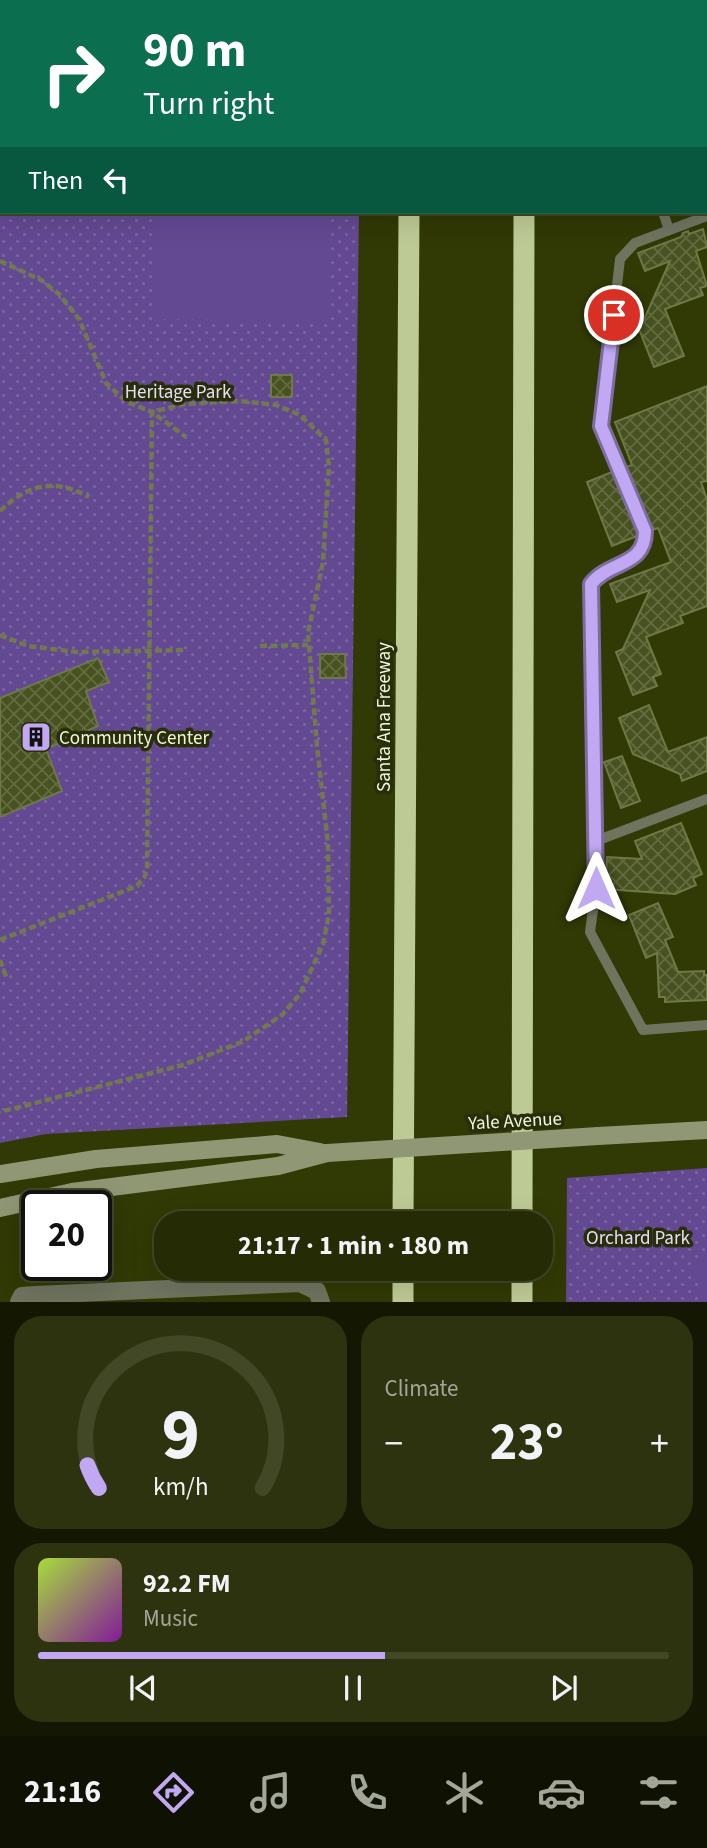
<!DOCTYPE html>
<meta charset="utf-8">
<style>
body{margin:0;font-family:"Source Sans 3",sans-serif;background:#2d330e;color:#f1f3f6;height:100vh;display:flex;flex-direction:column;font-size:26px;white-space:nowrap}
*{box-sizing:border-box;margin:0}
p{font-size:23px;color:#a3a79a}
.icon{flex:none;width:38px;height:38px;fill:none;stroke:currentColor;stroke-width:2;stroke-linecap:round;stroke-linejoin:round}
.map{position:relative;height:1302px;overflow:hidden}
.sheet{display:flex;flex-direction:column;gap:14px;padding:14px;background:#141802;flex:1}
.sheet>*{flex:none}
.guide{position:absolute;left:0px;top:0px;width:707px;height:214px;box-shadow:0 7px 28px #0002,0 0 0 2px #424726;background:#0b6e4f;color:#fff;overflow:hidden}
.speed{position:absolute;left:21px;top:1190px;display:flex;gap:14px;font-size:35px;font-weight:700;text-align:center}
.speed>*{display:grid;place-content:center;width:91px;height:91px;border-radius:50%;background:#252b04;box-shadow:0 7px 28px #0002,0 0 0 2px #424726;line-height:1}
.speed .limit{border:4px solid #111;border-radius:10px;background:#fff;color:#111}
.pin{position:absolute;display:grid;place-items:center;width:60px;height:60px;color:#fff;margin:-30px;border:4px solid #fff;border-radius:50%;box-shadow:0 2px 7px #0007}
.me{position:absolute;width:77px;margin:-38px;rotate:0deg;stroke-linejoin:round;filter:drop-shadow(0 0 5px #0008)}
.turn{display:flex;align-items:center;gap:24px;height:147px;padding:0 28px;font-size:32px}
.turn .icon{width:91px;height:91px;stroke-width:2.5}
.turn b{display:block;font-size:49px;line-height:60px}
.then{display:flex;align-items:center;height:66px;padding:0 28px;background:#0003;gap:14px;font-size:26px}
.big{font-size:52px;font-weight:700;line-height:1.1}
.sheet .tile{flex:1;display:flex;flex-direction:column;justify-content:center;gap:10px;min-width:0;padding:0 24px;border-radius:28px;background:#2d330e}
.sheet .dial{align-items:center;gap:0}
.dial svg{height:182px;overflow:visible;fill:none;stroke:#424726;stroke-width:7;stroke-linecap:round;text-anchor:middle}
.dial text{fill:#f1f3f6;stroke:none}
.song{display:flex;align-items:center;gap:21px}
.cover{width:84px;height:84px;border-radius:10px;background:linear-gradient(135deg,hsl(80 70% 55%),hsl(290 70% 35%))}
.played{height:7px;border-radius:4px;background:linear-gradient(90deg,#c0a8f3 55%,#424726 55%)}
.keys{display:flex;justify-content:space-around;direction:ltr}
.heat{display:flex;justify-content:space-between;align-items:center;font-size:38px;direction:ltr}
.sheet .tiles{flex:1;display:grid;gap:14px;grid-template-columns:1fr 1fr}
.tile:last-child{grid-column:span 2}
.trip{position:absolute;left:154px;top:1211px;width:399px;height:70px;border-radius:28px;background:#252b04;box-shadow:0 7px 28px #0002,0 0 0 2px #424726;font-weight:700;line-height:70px;text-align:center}
.dock{display:flex;height:112px;justify-content:space-around;align-items:center;background:#0f1102;color:#a3a79a}
.dock .icon{width:49px;height:49px}
.dock .current{color:#c0a8f3}
.dock b{font-size:32px;color:#f1f3f6}
.map>svg:first-child{display:block}
.park{fill:url(#park-dots)}
.garden{fill:#634992}
.building{fill:url(#building-cross-hatch);stroke:#6f7948;stroke-width:2}
.lines{fill:none;stroke-linecap:round;stroke-linejoin:round}
.path{stroke:#71794d;stroke-width:4.5;stroke-dasharray:7 3.5;stroke-linecap:butt}
.service{stroke:#6f745f;stroke-width:10}
.minor{stroke:#6f745f;stroke-width:18}
.secondary{stroke:#8f9775;stroke-width:18}
.motorway{stroke:#beca96;stroke-width:21}
.secondary-bridge{stroke:#8f9775;stroke-width:18}
.route-casing{stroke:#7d6d9e;stroke-width:18}
.route{stroke:#c0a8f3;stroke-width:12}
.labels{text-anchor:middle;stroke-width:7;stroke-linejoin:round;paint-order:stroke}
.park-label{font-size:19px;fill:#e5def7;stroke:#282e09}
.street-label{font-size:19px;fill:#eff6db;stroke:#282e09}
.poi-label{font-size:19px;fill:#eff6db;stroke:#282e09;text-anchor:start}
</style>
<div class="map">
<svg width="707" height="1302" viewBox="0 0 707 1302">
<defs>
<pattern id="park-dots" width="8" height="8" patternUnits="userSpaceOnUse" patternTransform="scale(1.75)"><rect width="8" height="8" fill="#634992"/><path d="M2 2h.1M6 6h.1" fill="none" stroke="#7a64a1" stroke-width="1.8" stroke-linecap="round"/></pattern>
<pattern id="building-cross-hatch" width="8" height="8" patternUnits="userSpaceOnUse" patternTransform="scale(1.75)"><rect width="8" height="8" fill="#485221"/><path d="M0 0l8 8M0 8l8-8" fill="none" stroke="#636c41"/></pattern>
</defs>
<rect width="100%" height="100%" fill="#313905"/>
<path class="park" d="M0,0h361l-359,2v210h357l-12,905 -301,17 -46,9z
M707,1168v134h-141l1,-124z"/>
<path class="garden" d="M151,0h179l-179,2z
M152,212h176v109l-175,-2z
M707,1260v42h-3l-12,-37z"/>
<path class="building" d="M703,229l4,18 -11,4 11,35 -7,2 3,7 -38,14 19,47 -30,11 -17,-43 6,-2 27,-61 -25,10 -7,-18 43,-16 2,-4 5,-2 1,3z
M271,375h21v22h-21z
M707,386v95l-6,1 6,18v106l-27,10 3,7 -37,14 15,37 -8,3 4,9 -24,9 -17,-43 7,-3 27,-59 -33,12 -7,-18 61,-22 -13,-34 -6,2 -26,-63 6,-2 -17,-43z
M612,472l25,60v4l-25,10 -25,-64z
M320,654h25l1,24h-26z
M98,658l11,24 -23,9 12,35 -52,23 16,42 -62,26v-119z
M649,705l19,47 39,-15v34l-25,10 -2,-7 -47,-20 -14,-36z
M622,756l18,45 -19,7 -17,-46z
M681,823l21,51 -9,4 3,7 -21,9 -70,-5 2,-32 35,2 -7,-18z
M658,903l15,34 -8,3 13,32 26,-1v4h3v25l-42,2v-5h-6l-2,-44 -11,5 -17,-43z"/>
<g class="lines">
<path class="path" d="M0,11l2,6
M0,55l2,-4
M0,261l41,19 18,14 20,25 27,64 21,19 25,10 33,-8 55,-3 36,4 24,10 26,25 3,26 -6,96 -15,71 9,113 11,98 1,71 -6,29 -23,50 -18,21 -40,27 -59,23 -183,47
M0,511c28,-27 54,-33 89,-14
M0,635l28,11 48,6 111,-2
M260,646l48,-1
M0,940l137,-54 8,-10 2,-9 5,-455 34,25
M0,960l7,19"/>
<path class="service" d="M637,2v-2
M663,212l6,18
M707,799l-111,42v47l-6,44 53,98 64,-5
M596,841l-5,-257c19,-24 54,-17 54,-53l-44,-105 19,-167 15,-16 72,-27"/>
<path class="minor" d="M19,1302l3,-6 13,-1 265,-12 17,8 4,11"/>
<path class="secondary" d="M598,1136l109,-6
M0,1174l96,-15 181,-15 43,8
M0,1208l72,-16 206,-26 49,-13"/>
<path class="motorway" d="M524,0v2
M410,2v-2
M403,1223l6,-1011
M522,1223l2,-1011
M403,1302v-33
M522,1302v-33"/>
<path class="secondary-bridge" d="M327,1153l271,-17"/>
</g>
<g class="lines">
<g class="route-casing">
<path id="route" d="M596,888l-5,-304c19,-24 54,-17 54,-53l-44,-105 13,-111"/>
</g>
<use href="#route" class="route"/>
</g>
<defs>
<g id="building-square" transform="scale(1.575)"><rect x="-9" y="-9" width="18" height="18" rx="4" fill="#c0a8f3" stroke="#282e09"/><path d="M-4-6H4V6H1V3H-1V6H-4ZM-2.5-4.3h1.7v1.8h-1.7ZM.8-4.3h1.7v1.8H.8ZM-2.5-1h1.7V.8h-1.7ZM.8-1h1.7V.8H.8Z" fill="#111"/></g>
</defs>
<g fill-rule="evenodd">
<use href="#building-square" x="36" y="737"/>
</g>
<g class="labels">
<g class="park-label">
<text x="178" y="398">Heritage Park</text>
<text x="638" y="1244">Orchard Park</text>
</g>
<g class="street-label">
<text transform="translate(383 717) rotate(-90)" y="7">Santa Ana Freeway</text>
<text transform="translate(515 1120) rotate(-3)" y="7">Yale Avenue</text>
</g>
<g class="poi-label">
<text x="59" y="744">Community Center</text>
</g>
</g>
</svg>
<div class="speed"><div class="limit">20</div></div>
<div class="pin" style="left:614px;top:315px;background:#d93025"><svg class="icon" aria-label="arrive" viewBox="0 0 24 24"><path d="M6 21V4h12l-3 4 3 4H6"/></svg></div>
<svg class="me" style="left:596px;top:888px" viewBox="-20 -20 40 40"><path d="M0-17L14 15 0 8-14 15z" fill="#c0a8f3" stroke="#fff" stroke-width="4"/></svg>
<div class="trip">21:17 · 1 min · 180 m</div>
<div class="guide">
<div class="turn"><svg class="icon" aria-label="right" viewBox="0 0 24 24"><path d="M7 20v-9h11M14 6l5 5-5 5"/></svg><div><b>90 m</b>Turn right</div></div>
<div class="then">Then<svg class="icon" aria-label="left" viewBox="0 0 24 24"><path d="M17 20v-9H6M10 6l-5 5 5 5"/></svg></div>
</div>
</div>
<section class="sheet">
<div class="tiles">
<div class="tile dial"><svg viewBox="0 0 100 80">
<path d="M14 69A42 42 0 1 1 86 69"/>
<path d="M14 69A42 42 0 0 1 9 59" stroke="#c0a8f3"/>
<text x="50" y="56" font-size="32" font-weight="700">9</text>
<text x="50" y="72" font-size="11">km/h</text>
</svg></div>
<div class="tile"><p>Climate</p>
<div class="heat"><a>−</a><b class="big">23°</b><a>+</a></div>
</div>
<div class="tile">
<div class="song"><i class="cover"></i><div><b>92.2 FM</b><p>Music</p></div></div>
<div class="played"></div>
<div class="keys"><svg class="icon" aria-label="previous" viewBox="0 0 24 24"><path d="M18 5L8 12l10 7zM5 5v14"/></svg><svg class="icon" aria-label="pause" viewBox="0 0 24 24"><path d="M8 5v14M16 5v14"/></svg><svg class="icon" aria-label="next" viewBox="0 0 24 24"><path d="M6 5l10 7-10 7zM19 5v14"/></svg></div>
</div>
</div>
</section>
<nav class="dock">
<b>21:16</b>
<svg class="icon current" aria-label="directions" viewBox="0 0 24 24"><path d="M12 3l9 9-9 9-9-9zM9 14v-3h6M13 9l2 2-2 2"/></svg>
<svg class="icon" aria-label="music" viewBox="0 0 24 24"><path d="M9 18V5l10-2v13"/><circle cx="6" cy="18" r="3"/><circle cx="16" cy="16" r="3"/></svg>
<svg class="icon" aria-label="phone" viewBox="0 0 24 24"><path d="M5 4h4l2 5-3 2q2 4 5 5l2-3 5 2v4C11 20 4 13 5 4z"/></svg>
<svg class="icon" aria-label="climate" viewBox="0 0 24 24"><path d="M12 3v18M4 7l16 10M4 17L20 7"/></svg>
<svg class="icon" aria-label="car" viewBox="0 0 24 24"><path d="M5 17H2v-5l4-1 3-4h7l3 4 3 1v5h-3M9 17h6M6 11h13"/><circle cx="7" cy="17" r="2"/><circle cx="17" cy="17" r="2"/></svg>
<svg class="icon" aria-label="filters" viewBox="0 0 24 24"><path d="M4 7h16M4 17h16"/><circle cx="9" cy="7" r="2"/><circle cx="15" cy="17" r="2"/></svg>
</nav>
